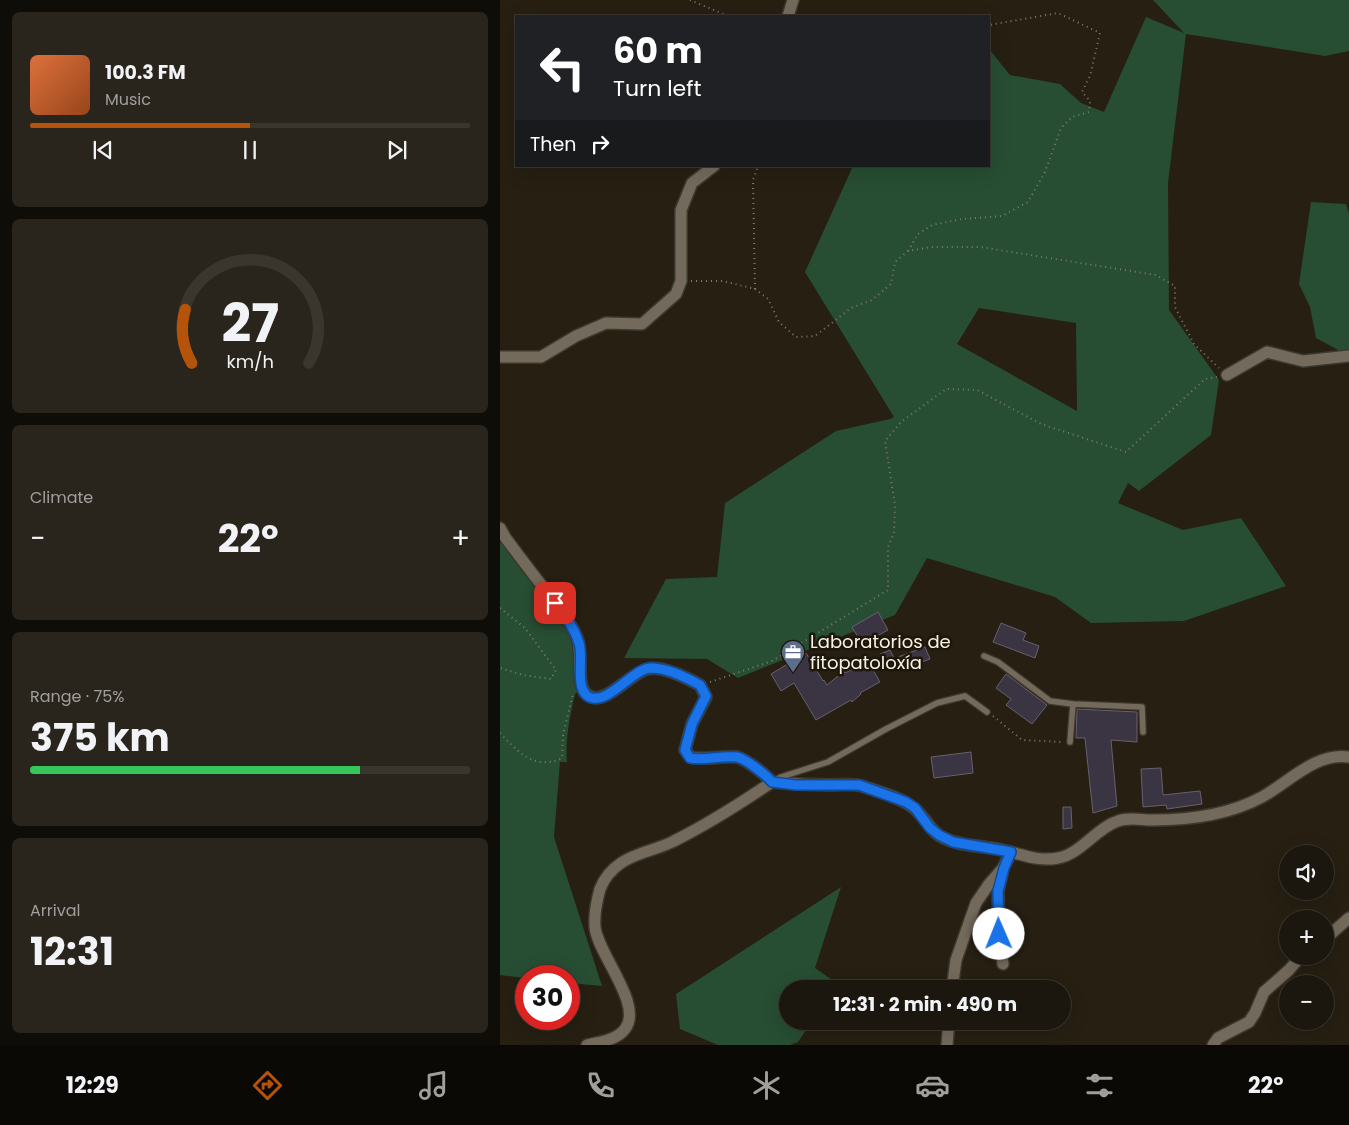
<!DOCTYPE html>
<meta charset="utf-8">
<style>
body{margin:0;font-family:Poppins,sans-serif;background:#29241c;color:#f1f3f6;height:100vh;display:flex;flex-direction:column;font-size:19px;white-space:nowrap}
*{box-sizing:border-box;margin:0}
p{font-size:16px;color:#a09f9e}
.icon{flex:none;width:28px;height:28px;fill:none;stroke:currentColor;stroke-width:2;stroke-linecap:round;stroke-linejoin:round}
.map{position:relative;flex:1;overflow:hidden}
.details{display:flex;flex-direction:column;gap:12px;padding:12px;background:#0f0d08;width:500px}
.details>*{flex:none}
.hud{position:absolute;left:15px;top:15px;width:475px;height:152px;border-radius:0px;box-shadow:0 5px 20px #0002,0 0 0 1px #3a362e;background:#202124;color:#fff;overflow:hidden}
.buttons{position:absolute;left:779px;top:845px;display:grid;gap:10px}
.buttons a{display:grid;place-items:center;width:55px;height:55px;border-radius:50%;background:#1c170e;box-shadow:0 5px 20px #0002,0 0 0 1px #3a362e;font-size:25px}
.speed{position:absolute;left:15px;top:965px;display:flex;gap:10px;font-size:25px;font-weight:700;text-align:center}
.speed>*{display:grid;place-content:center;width:65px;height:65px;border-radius:50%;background:#1c170e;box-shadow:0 5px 20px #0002,0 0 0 1px #3a362e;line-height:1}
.speed .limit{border:8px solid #d22;background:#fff;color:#111}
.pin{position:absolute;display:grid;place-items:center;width:42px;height:42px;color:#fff;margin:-21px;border-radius:10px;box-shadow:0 2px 8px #0006}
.me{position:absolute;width:55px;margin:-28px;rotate:359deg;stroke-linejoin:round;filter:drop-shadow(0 0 4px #0008)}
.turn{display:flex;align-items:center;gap:18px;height:105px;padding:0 15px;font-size:22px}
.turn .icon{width:65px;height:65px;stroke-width:2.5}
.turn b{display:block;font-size:35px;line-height:42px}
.then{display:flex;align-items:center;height:48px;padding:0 15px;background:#0003;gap:10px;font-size:19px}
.big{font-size:38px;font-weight:700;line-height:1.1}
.details .widget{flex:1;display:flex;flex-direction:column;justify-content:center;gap:8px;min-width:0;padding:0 18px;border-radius:8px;background:#29241c}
.details .dial{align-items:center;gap:0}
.dial svg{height:130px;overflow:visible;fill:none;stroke:#3a362e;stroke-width:7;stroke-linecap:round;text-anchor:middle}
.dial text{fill:#f1f3f6;stroke:none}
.song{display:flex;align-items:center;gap:15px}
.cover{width:60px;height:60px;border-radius:8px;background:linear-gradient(135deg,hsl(20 70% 55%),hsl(20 70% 35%))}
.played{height:5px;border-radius:2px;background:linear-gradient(90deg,#b45309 50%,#3a362e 50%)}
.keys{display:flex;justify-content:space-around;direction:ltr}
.heat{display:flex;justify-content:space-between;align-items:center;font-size:28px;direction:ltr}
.charge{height:8px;border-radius:4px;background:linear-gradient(90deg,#34c759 75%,#3a362e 0)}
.trip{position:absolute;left:279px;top:980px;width:292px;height:50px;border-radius:25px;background:#1c170e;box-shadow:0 5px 20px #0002,0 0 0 1px #3a362e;font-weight:700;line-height:50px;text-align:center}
.tab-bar{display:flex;height:80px;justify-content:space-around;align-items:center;background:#0b0906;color:#a09f9e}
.tab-bar .icon{width:35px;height:35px}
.tab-bar .active{color:#b45309}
.tab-bar b{font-size:22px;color:#f1f3f6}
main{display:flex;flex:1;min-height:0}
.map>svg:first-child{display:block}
.green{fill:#274d33;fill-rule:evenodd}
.building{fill:#3b3543;stroke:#666070}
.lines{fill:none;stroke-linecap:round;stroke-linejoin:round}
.service-casing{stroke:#3d382f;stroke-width:8}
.minor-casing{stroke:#3d382f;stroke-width:14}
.path{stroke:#807a6f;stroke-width:2;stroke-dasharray:1 4;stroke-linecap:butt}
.service{stroke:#736a5b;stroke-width:5.5}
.minor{stroke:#736a5b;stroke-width:11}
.route-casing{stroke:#114b97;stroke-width:12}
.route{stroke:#1a73e8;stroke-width:9}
.labels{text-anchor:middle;stroke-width:5;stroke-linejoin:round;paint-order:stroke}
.poi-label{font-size:18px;fill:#f7f2e9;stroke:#1d1609;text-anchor:start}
</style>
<main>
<section class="details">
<div class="widget">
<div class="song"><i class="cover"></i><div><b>100.3 FM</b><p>Music</p></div></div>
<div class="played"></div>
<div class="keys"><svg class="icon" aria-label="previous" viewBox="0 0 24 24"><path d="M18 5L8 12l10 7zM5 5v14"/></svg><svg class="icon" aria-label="pause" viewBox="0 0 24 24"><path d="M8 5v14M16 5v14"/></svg><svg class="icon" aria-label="next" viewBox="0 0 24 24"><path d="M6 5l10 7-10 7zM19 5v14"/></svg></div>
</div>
<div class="widget dial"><svg viewBox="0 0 100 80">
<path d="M14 69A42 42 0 1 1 86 69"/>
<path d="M14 69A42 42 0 0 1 10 36" stroke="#b45309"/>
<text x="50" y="56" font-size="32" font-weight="700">27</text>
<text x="50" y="72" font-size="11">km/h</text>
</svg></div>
<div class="widget"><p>Climate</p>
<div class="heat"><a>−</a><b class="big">22°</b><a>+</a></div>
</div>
<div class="widget"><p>Range · 75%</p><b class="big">375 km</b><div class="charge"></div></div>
<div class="widget"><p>Arrival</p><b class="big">12:31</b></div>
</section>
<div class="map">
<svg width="849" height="1045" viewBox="0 0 849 1045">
<rect width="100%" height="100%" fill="#261f12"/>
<path class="green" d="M653,0h196v51l-24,5 -139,-22 -18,149 1,127 50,70 -8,55 -72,56 -11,-8 -10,20 65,27 58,-12 45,68 -102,35 -93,2 -36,-26 -128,-39 -32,57 -157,63 -31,-19 -83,-1 42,-79 51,-2 8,-74 111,-72 54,-12 4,-2 -89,-145 48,-106h136v-117l21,26 50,9 21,19 23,9 42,-95 38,16zM479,308l97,15 1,88 -120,-67z
M811,202l35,2 3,10v137h-9l-24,-13 -6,-31 -11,-23z
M0,529l79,117v45l-4,3c-5,22 -10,45 -8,68h-7l-6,75 48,149 -33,-3v-7h-43v2l-26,-3z
M341,887l-26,81 23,16 -4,5h-46v32h24l-14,21 -8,3h-72l-38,-16 -4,-35z"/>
<path class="building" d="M378,612l10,18 -26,14 -10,-17z
M501,623l25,10 -3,7 16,6 -4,12 -42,-16z
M425,647l5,12 -28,10 -4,-12z
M390,650l4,8 -10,3 -4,-7z
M306,653l17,28 1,-1 3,5 17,-14 1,2 23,-12 12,21 -20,11 1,1 -9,8 -1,-2 -35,20 -22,-37 -13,8 -10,-17z
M506,674l41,31 -15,19 -26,-19 5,-6 -15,-11z
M577,709l60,3v30l-26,-2 6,66 -24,7 -8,-75h-9z
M471,752l2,21 -39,5 -3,-21z
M661,768l2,27 37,-4 2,13 -35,5 -1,-4 -23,2 -2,-38z
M563,807h8l1,21 -9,1z"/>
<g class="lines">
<g class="service-casing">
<path id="service" d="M484,656l14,6 52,39 23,3
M570,742l3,-38 69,3 1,25
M274,781l7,-4 47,-15 58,-33 51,-26 28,-7 22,16"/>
</g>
<g class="minor-casing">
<path id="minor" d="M288,16l5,-16
M0,357h41l35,-21 30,-13 36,1 34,-30 5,-13v-71l11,-27 22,-17
M727,375l40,-23 36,9 46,-5
M0,528l5,9c13,18 27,36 41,54 11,16 24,29 31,47 7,16 -4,53 14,59 17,6 40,-24 56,-28 14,-4 40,9 53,16l6,12 -14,27 -7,26 5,7c16,4 32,-2 47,0 9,2 29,18 35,25
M825,939l24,-21
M503,964l-4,-30 -1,-43 5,-22
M452,989l4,-29 20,-57 13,-19 14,-16 8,-16
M87,1045c12,-3 30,-5 38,-16 19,-24 -28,-76 -30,-102 -1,-11 2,-27 5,-38 4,-10 12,-20 21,-26 16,-11 36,-13 53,-22 34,-17 67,-38 98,-59 19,2 37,3 56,3 11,0 24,-2 34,1 17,6 38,11 52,22 10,8 15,21 26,28 19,11 41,9 62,14 19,4 36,12 56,8 23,-4 38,-30 60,-37 11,-4 23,-1 34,-1 37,0 77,-5 110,-23 27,-15 54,-45 87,-40
M447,1045l2,-24
M713,1045l5,-7 31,-16 6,-9 9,-21 25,-22 12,-14"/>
</g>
<path class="path" d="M190,0l38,16
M408,251l10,-17 14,-9 30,-6 40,-3 26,-14 17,-30 16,-44 11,-11 17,-5 1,-11 -8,-9 8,-16 10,-43 -42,-20 -69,12
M191,281h32l32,8 13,10 11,23 17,15 19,-1 36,-28 21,-8 19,-16 4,-22 13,-11 24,-4h48l176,28 19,11v21l19,37 25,24
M255,289l-2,-109 5,-14
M0,608l25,20 31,42 -5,9 -28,-4 -23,-7
M210,682l62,-21 116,-71v-43l6,-14 1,-28 -10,-64 16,-19 45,-33 31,1 64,34 85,28 79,-73 12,-2
M493,716l29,24 40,2
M0,733c18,19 35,38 62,25l1,-23 10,-41"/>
<use href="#service" class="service"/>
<use href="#minor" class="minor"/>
</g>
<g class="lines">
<g class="route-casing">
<path id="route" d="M55,603c10,13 19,24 24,40 5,14 -5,46 10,54 19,9 43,-28 61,-29 18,0 35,9 50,17l6,11 -14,28 -7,26 5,8c15,3 32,-3 47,-1 9,2 29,18 35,25l24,3h63l47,17 9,6 15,20 9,7 14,7 58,10 -7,16 -6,23 1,43"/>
</g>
<use href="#route" class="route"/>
</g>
<defs>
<g id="office-pin" transform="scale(1.25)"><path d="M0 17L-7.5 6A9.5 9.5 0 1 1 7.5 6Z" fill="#5c6f8a" stroke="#1d1609"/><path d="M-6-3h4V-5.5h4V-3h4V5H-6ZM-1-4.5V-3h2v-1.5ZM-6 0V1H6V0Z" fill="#fff"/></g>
</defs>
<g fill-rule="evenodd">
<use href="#office-pin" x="293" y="652"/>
</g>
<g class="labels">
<g class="poi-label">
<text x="310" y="648">Laboratorios de<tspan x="310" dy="21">fitopatoloxía</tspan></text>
</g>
</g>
</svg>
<div class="buttons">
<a><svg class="icon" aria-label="sound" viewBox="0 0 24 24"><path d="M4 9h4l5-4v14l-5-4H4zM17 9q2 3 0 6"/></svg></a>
<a>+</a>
<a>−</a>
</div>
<div class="speed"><div class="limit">30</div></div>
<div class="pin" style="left:55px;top:603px;background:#d93025"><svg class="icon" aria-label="arrive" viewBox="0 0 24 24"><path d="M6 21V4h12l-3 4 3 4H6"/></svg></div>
<svg class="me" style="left:499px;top:934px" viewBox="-20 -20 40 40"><circle r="19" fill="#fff"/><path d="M0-13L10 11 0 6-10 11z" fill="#1a73e8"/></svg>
<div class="trip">12:31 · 2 min · 490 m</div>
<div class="hud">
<div class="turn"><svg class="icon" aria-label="left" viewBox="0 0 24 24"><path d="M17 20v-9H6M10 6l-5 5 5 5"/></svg><div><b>60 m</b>Turn left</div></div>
<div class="then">Then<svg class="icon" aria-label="right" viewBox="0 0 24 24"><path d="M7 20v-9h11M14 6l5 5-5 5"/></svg></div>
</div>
</div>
</main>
<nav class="tab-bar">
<b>12:29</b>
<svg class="icon active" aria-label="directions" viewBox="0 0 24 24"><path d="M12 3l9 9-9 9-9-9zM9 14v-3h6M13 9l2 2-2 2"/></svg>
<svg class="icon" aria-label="music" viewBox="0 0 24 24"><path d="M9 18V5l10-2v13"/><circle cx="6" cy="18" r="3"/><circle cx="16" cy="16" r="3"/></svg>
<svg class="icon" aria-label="phone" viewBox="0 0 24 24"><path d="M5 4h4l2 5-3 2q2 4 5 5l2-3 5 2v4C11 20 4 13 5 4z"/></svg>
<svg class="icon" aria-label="climate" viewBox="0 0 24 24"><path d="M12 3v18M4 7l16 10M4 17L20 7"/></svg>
<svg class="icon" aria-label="car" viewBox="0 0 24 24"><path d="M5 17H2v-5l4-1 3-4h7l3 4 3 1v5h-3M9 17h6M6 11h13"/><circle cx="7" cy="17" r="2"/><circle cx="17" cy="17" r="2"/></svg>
<svg class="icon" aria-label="filters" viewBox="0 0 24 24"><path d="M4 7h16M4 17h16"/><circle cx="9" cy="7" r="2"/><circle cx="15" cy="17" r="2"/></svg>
<b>22°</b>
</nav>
